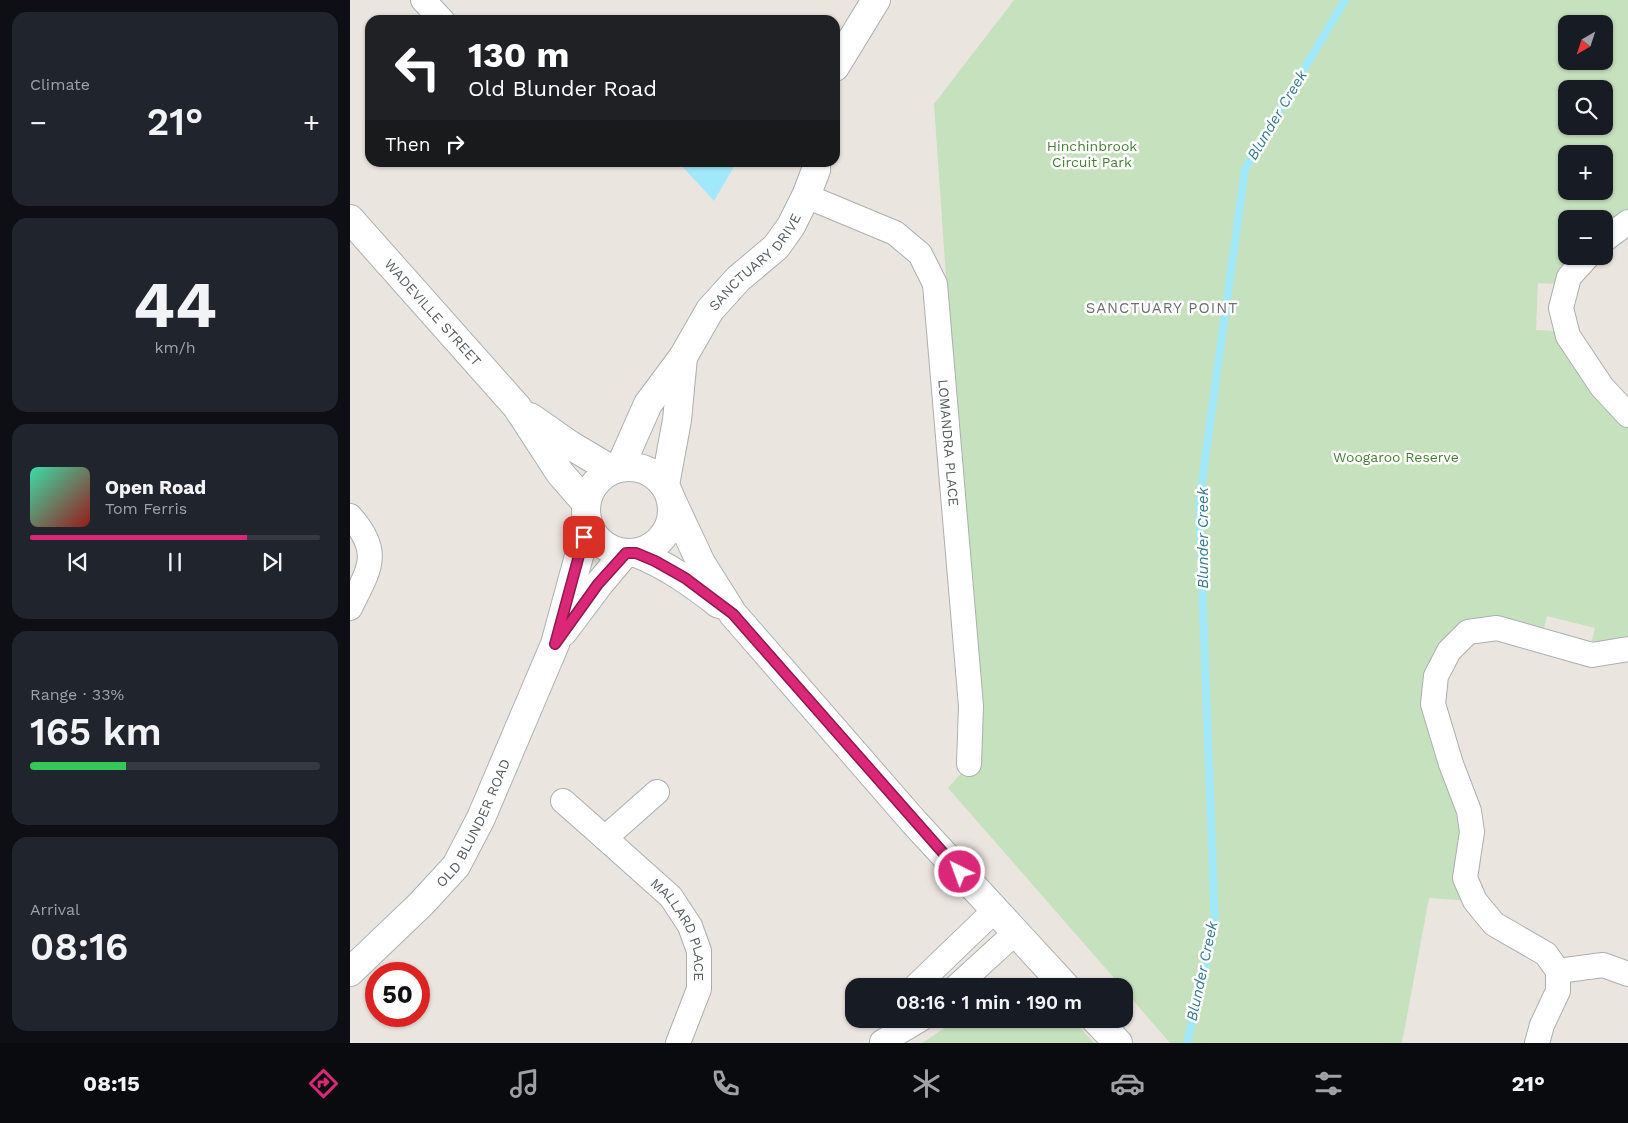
<!DOCTYPE html>
<meta charset="utf-8">
<style>
body{margin:0;font-family:"Work Sans",sans-serif;background:#20242c;color:#f1f3f6;height:100vh;display:flex;flex-direction:column;font-size:19px;white-space:nowrap}
*{box-sizing:border-box;margin:0}
p{font-size:16px;color:#9ea1a6}
.icon{flex:none;width:28px;height:28px;fill:none;stroke:currentColor;stroke-width:2;stroke-linecap:round;stroke-linejoin:round}
.map{position:relative;flex:1;overflow:hidden}
.panel{display:flex;flex-direction:column;gap:12px;padding:12px;background:#0d0f14;width:350px}
.panel>*{flex:none}
.banner{position:absolute;left:15px;top:15px;width:475px;height:152px;border-radius:15px;box-shadow:0 1px 4px #0004;background:#202124;color:#fff;overflow:hidden}
.needle{width:32px;rotate:219deg}
.buttons{position:absolute;left:1208px;top:15px;display:grid;gap:10px}
.buttons a{display:grid;place-items:center;width:55px;height:55px;border-radius:10px;background:#171b24;box-shadow:0 1px 4px #0004;font-size:25px}
.speed{position:absolute;left:15px;top:962px;display:flex;gap:10px;font-size:25px;font-weight:700;text-align:center}
.speed>*{display:grid;place-content:center;width:65px;height:65px;border-radius:50%;background:#171b24;box-shadow:0 1px 4px #0004;line-height:1}
.speed .limit{border:8px solid #d22;background:#fff;color:#111}
.pin{position:absolute;display:grid;place-items:center;width:42px;height:42px;color:#fff;margin:-21px;border-radius:10px;box-shadow:0 2px 8px #0006}
.me{position:absolute;width:55px;margin:-28px;rotate:318deg;stroke-linejoin:round;filter:drop-shadow(0 0 4px #0008)}
.turn{display:flex;align-items:center;gap:18px;height:105px;padding:0 20px;font-size:22px}
.turn .icon{width:65px;height:65px;stroke-width:2.5}
.turn b{display:block;font-size:35px;line-height:42px}
.then{display:flex;align-items:center;height:48px;padding:0 20px;background:#0003;gap:10px;font-size:19px}
.big{font-size:38px;font-weight:600;line-height:1.1}
.panel .widget{flex:1;display:flex;flex-direction:column;justify-content:center;gap:8px;min-width:0;padding:0 18px;border-radius:15px;background:#20242c}
.panel .dial{align-items:center;gap:0}
.dial b{font-size:65px;line-height:1}
.song{display:flex;align-items:center;gap:15px}
.cover{width:60px;height:60px;border-radius:8px;background:linear-gradient(135deg,hsl(160 70% 55%),hsl(0 70% 35%))}
.played{height:5px;border-radius:2px;background:linear-gradient(90deg,#db2777 75%,#363941 75%)}
.keys{display:flex;justify-content:space-around;direction:ltr}
.heat{display:flex;justify-content:space-between;align-items:center;font-size:28px;direction:ltr}
.charge{height:8px;border-radius:4px;background:linear-gradient(90deg,#34c759 33%,#363941 0)}
.trip{position:absolute;left:495px;top:978px;width:288px;height:50px;border-radius:15px;background:#171b24;box-shadow:0 1px 4px #0004;font-weight:600;line-height:50px;text-align:center}
.tab-bar{display:flex;height:80px;justify-content:space-around;align-items:center;background:#090b0e;color:#9ea1a6}
.tab-bar .icon{width:35px;height:35px}
.tab-bar .on{color:#db2777}
.tab-bar b{font-size:22px;color:#f1f3f6}
main{display:flex;flex:1;min-height:0}
.map>svg:first-child{display:block}
.green{fill:#c6e1bd;fill-rule:evenodd}
.water{fill:#a1e9fa}
.lines{fill:none;stroke-linecap:round;stroke-linejoin:round}
.stream{stroke:#a1e9fa;stroke-width:8}
.minor-casing{stroke:#abafb2;stroke-width:26}
.tertiary-casing{stroke:#abafb2;stroke-width:30}
.secondary-casing{stroke:#acb2b5;stroke-width:30}
.minor{stroke:#fff;stroke-width:24}
.tertiary{stroke:#fff;stroke-width:28}
.secondary{stroke:#fff;stroke-width:28}
.route-casing{stroke:#8e194d;stroke-width:12}
.route{stroke:#db2777;stroke-width:9}
.labels{text-anchor:middle;stroke-width:5;stroke-linejoin:round;paint-order:stroke}
.park-label{font-size:14px;fill:#477f38;stroke:#fff}
.street-label{font-size:14px;fill:#585d60;stroke:#fff}
.water-label{font-size:15px;font-style:italic;fill:#397990;stroke:#fff}
.neighbourhood-label{font-size:15px;letter-spacing:1px;fill:#697072;stroke:#fff}
</style>
<main>
<section class="panel">
<div class="widget"><p>Climate</p>
<div class="heat"><a>−</a><b class="big">21°</b><a>+</a></div>
</div>
<div class="widget dial"><b>44</b><p>km/h</p></div>
<div class="widget">
<div class="song"><i class="cover"></i><div><b>Open Road</b><p>Tom Ferris</p></div></div>
<div class="played"></div>
<div class="keys"><svg class="icon" aria-label="previous" viewBox="0 0 24 24"><path d="M18 5L8 12l10 7zM5 5v14"/></svg><svg class="icon" aria-label="pause" viewBox="0 0 24 24"><path d="M8 5v14M16 5v14"/></svg><svg class="icon" aria-label="next" viewBox="0 0 24 24"><path d="M6 5l10 7-10 7zM19 5v14"/></svg></div>
</div>
<div class="widget"><p>Range · 33%</p><b class="big">165 km</b><div class="charge"></div></div>
<div class="widget"><p>Arrival</p><b class="big">08:16</b></div>
</section>
<div class="map">
<svg width="1278" height="1043" viewBox="0 0 1278 1043">
<rect width="100%" height="100%" fill="#ebe5df"/>
<path class="green" d="M664,0h614v222l-24,18v-21h-38v37h22l-19,22 -8,30 7,28 34,51 26,28v234l-36,6 -95,-27 -29,4 -19,19 -13,25 -3,28 18,60 18,47 3,21 -7,46 10,23 -46,-3 -27,145h-232l-46,-53v-4h-3l-173,-198 21,-24 2,-58 -36,-422 11,-7 -12,-173zM1216,24h38v37h-38zM1216,89h38v37h-38zM1216,154h38v37h-38zM1188,283l19,1 -2,47 -19,-1zM1197,616l48,12 -5,21 -48,-12z
M608,1019h114l22,24h-172z"/>
<path class="water" d="M329,163h57l-22,38z"/>
<g class="lines">
<path class="stream" d="M837,1043l28,-117 -16,-423 46,-334 100,-169"/>
<g class="minor-casing">
<g id="minor">
<path d="M73,0l19,20"/>
<path id="s1" d="M456,196l89,37 25,21 15,30 36,422 -2,58"/>
<path d="M1254,240l24,-18"/>
<path d="M1238,256l-19,21 -8,31 7,28 34,51 26,28"/>
<path d="M0,516c33,37 19,53 0,92"/>
<path d="M213,801l42,37 52,-46"/>
<path id="s2" d="M255,838l66,59 19,29 9,25v38l-21,54"/>
<path d="M1208,971l45,-6 25,9"/>
<path d="M566,986l79,-76"/>
<path d="M607,986l58,-53"/>
<path d="M532,1042l39,-23"/>
<path d="M1187,1043l5,-18 16,-34v-20l-12,-17 -52,-30 -19,-23 -10,-23 7,-46 -3,-21 -18,-47 -18,-60 3,-28 13,-25 19,-19 29,-4 95,27 36,-6"/>
</g>
</g>
<g class="tertiary-casing">
<g id="tertiary">
<path d="M485,67l41,-67"/>
<path id="s3" d="M270,467l28,-63 35,-47 27,-47 28,-31 38,-32 15,-21 15,-30 10,-26v-8"/>
<path d="M315,485l12,-65 6,-63"/>
</g>
</g>
<g class="secondary-casing">
<g id="secondary">
<path id="s4" d="M0,219l167,188 43,66 26,30"/>
<path d="M180,417l40,28 42,25"/>
<circle cx="279" cy="510" r="43"/>
<path d="M321,499l30,64 32,51 181,208 151,164"/>
<path d="M286,553c31,12 57,31 83,51"/>
<path d="M213,632l36,-48 26,-31"/>
<path id="s5" d="M0,972l71,-68 35,-38 25,-48 74,-174 33,-121"/>
<path d="M745,1019l23,24"/>
</g>
</g>
<use href="#minor" class="minor"/>
<use href="#tertiary" class="tertiary"/>
<use href="#secondary" class="secondary"/>
</g>
<g class="lines">
<g class="route-casing">
<path id="route" d="M234,537l-29,107 43,-60 28,-31h10l19,8 30,17 48,36 227,258"/>
</g>
<use href="#route" class="route"/>
</g>
<g class="labels">
<g class="park-label">
<text x="742" y="151">Hinchinbrook<tspan x="742" dy="16">Circuit Park</tspan></text>
<text x="1046" y="462">Woogaroo Reserve</text>
</g>
<g class="street-label">
<text dy="5" stroke="none"><textPath href="#s3" startOffset="248">SANCTUARY DRIVE</textPath></text>
<text dy="5" stroke="none"><textPath href="#s4" startOffset="125">WADEVILLE STREET</textPath></text>
<text dy="5" stroke="none"><textPath href="#s1" startOffset="322">LOMANDRA PLACE</textPath></text>
<text dy="5" stroke="none"><textPath href="#s5" startOffset="196">OLD BLUNDER ROAD</textPath></text>
<text dy="5" stroke="none"><textPath href="#s2" startOffset="122">MALLARD PLACE</textPath></text>
</g>
<g class="water-label">
<text transform="translate(927 115) rotate(-59)" y="5">Blunder Creek</text>
<text transform="translate(853 538) rotate(-90)" y="5">Blunder Creek</text>
<text transform="translate(852 971) rotate(-78)" y="5">Blunder Creek</text>
</g>
<g class="neighbourhood-label">
<text x="812" y="313">SANCTUARY POINT</text>
</g>
</g>
</svg>
<div class="buttons">
<a><svg class="needle" viewBox="-14 -14 28 28"><path d="M0-13l5 13h-10z" fill="#e53935"/><path d="M0 13l5-13h-10z" fill="#9ea1a6"/></svg></a>
<a><svg class="icon" aria-label="search" viewBox="0 0 24 24"><circle cx="10" cy="10" r="6"/><path d="M15 15l6 6"/></svg></a>
<a>+</a>
<a>−</a>
</div>
<div class="speed"><div class="limit">50</div></div>
<div class="pin" style="left:234px;top:537px;background:#d93025"><svg class="icon" aria-label="arrive" viewBox="0 0 24 24"><path d="M6 21V4h12l-3 4 3 4H6"/></svg></div>
<svg class="me" style="left:610px;top:872px" viewBox="-20 -20 40 40"><circle r="17" fill="#db2777" stroke="#fff" stroke-width="3"/><path d="M0-11L8 9 0 5-8 9z" fill="#fff"/></svg>
<div class="trip">08:16 · 1 min · 190 m</div>
<div class="banner">
<div class="turn"><svg class="icon" aria-label="left" viewBox="0 0 24 24"><path d="M17 20v-9H6M10 6l-5 5 5 5"/></svg><div><b>130 m</b>Old Blunder Road</div></div>
<div class="then">Then<svg class="icon" aria-label="right" viewBox="0 0 24 24"><path d="M7 20v-9h11M14 6l5 5-5 5"/></svg></div>
</div>
</div>
</main>
<nav class="tab-bar">
<b>08:15</b>
<svg class="icon on" aria-label="directions" viewBox="0 0 24 24"><path d="M12 3l9 9-9 9-9-9zM9 14v-3h6M13 9l2 2-2 2"/></svg>
<svg class="icon" aria-label="music" viewBox="0 0 24 24"><path d="M9 18V5l10-2v13"/><circle cx="6" cy="18" r="3"/><circle cx="16" cy="16" r="3"/></svg>
<svg class="icon" aria-label="phone" viewBox="0 0 24 24"><path d="M5 4h4l2 5-3 2q2 4 5 5l2-3 5 2v4C11 20 4 13 5 4z"/></svg>
<svg class="icon" aria-label="climate" viewBox="0 0 24 24"><path d="M12 3v18M4 7l16 10M4 17L20 7"/></svg>
<svg class="icon" aria-label="car" viewBox="0 0 24 24"><path d="M5 17H2v-5l4-1 3-4h7l3 4 3 1v5h-3M9 17h6M6 11h13"/><circle cx="7" cy="17" r="2"/><circle cx="17" cy="17" r="2"/></svg>
<svg class="icon" aria-label="filters" viewBox="0 0 24 24"><path d="M4 7h16M4 17h16"/><circle cx="9" cy="7" r="2"/><circle cx="15" cy="17" r="2"/></svg>
<b>21°</b>
</nav>
